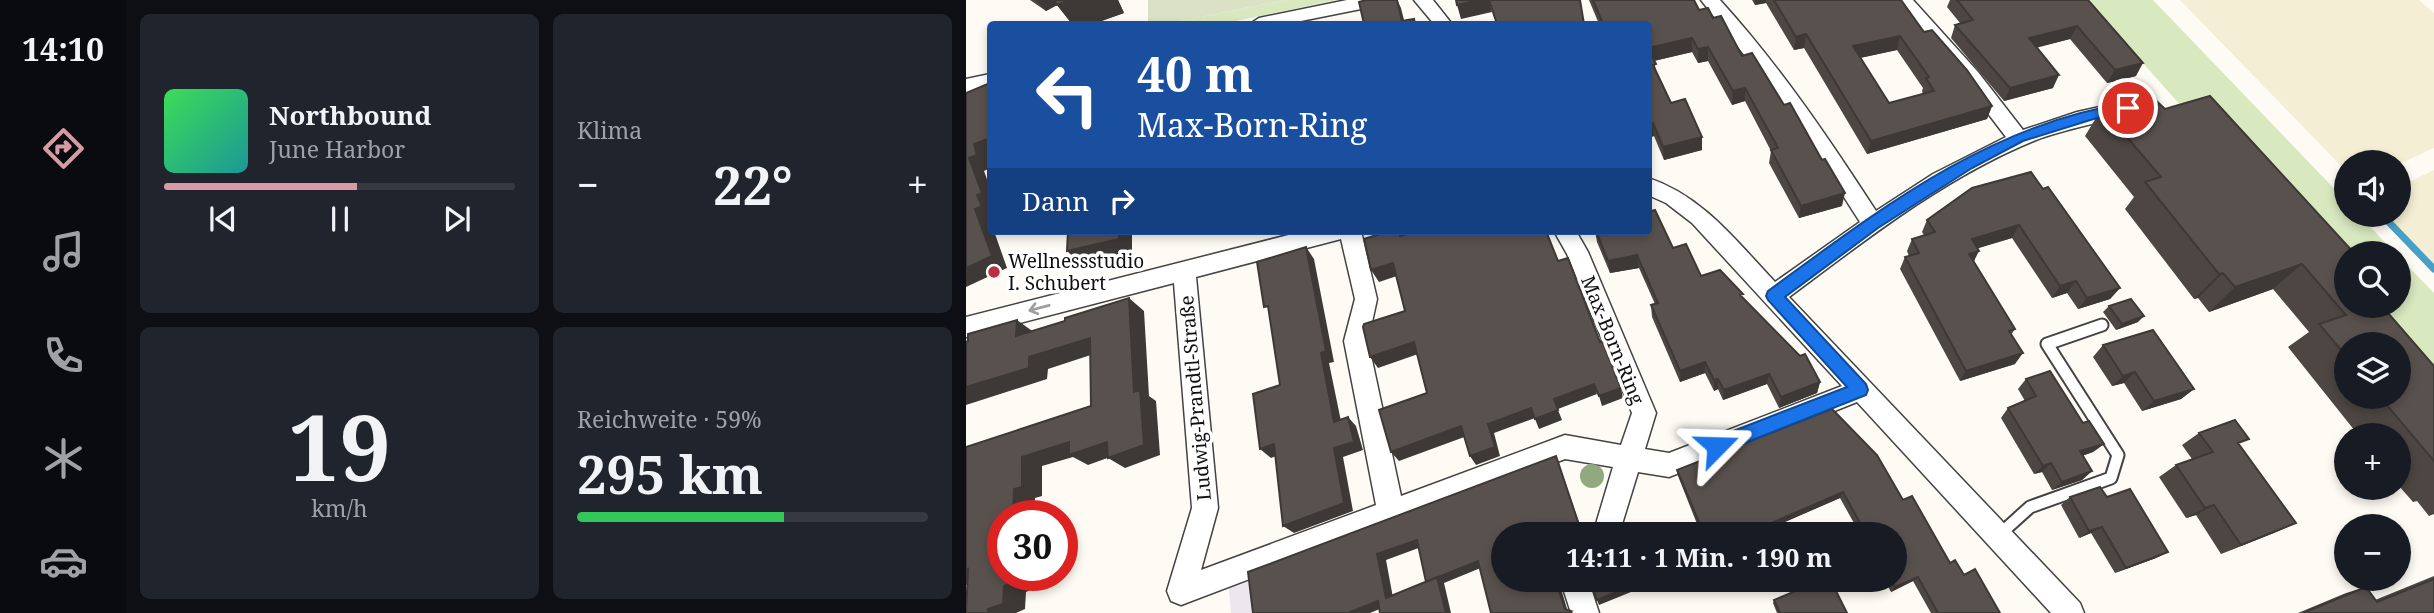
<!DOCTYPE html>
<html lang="de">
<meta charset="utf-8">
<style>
body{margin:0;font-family:"Noto Serif",serif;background:#20242c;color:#f1f3f6;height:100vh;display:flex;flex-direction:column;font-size:26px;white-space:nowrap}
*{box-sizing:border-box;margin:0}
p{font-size:23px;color:#9ea1a6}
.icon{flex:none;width:38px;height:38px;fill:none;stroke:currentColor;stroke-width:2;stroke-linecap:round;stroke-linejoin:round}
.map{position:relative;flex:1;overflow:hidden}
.sheet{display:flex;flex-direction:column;gap:14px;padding:14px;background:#0d0f14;width:840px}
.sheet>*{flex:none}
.banner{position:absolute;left:21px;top:21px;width:665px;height:214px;border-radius:7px;box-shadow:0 4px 10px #0003;background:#1a4fa0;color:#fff;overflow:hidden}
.tools{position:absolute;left:1368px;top:150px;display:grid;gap:14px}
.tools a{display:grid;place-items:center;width:77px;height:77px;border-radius:50%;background:#171b24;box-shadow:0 4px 10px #0003;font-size:35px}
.speed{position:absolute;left:21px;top:500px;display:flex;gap:14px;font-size:35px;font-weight:700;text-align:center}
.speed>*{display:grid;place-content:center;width:91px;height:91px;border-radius:50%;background:#171b24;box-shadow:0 4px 10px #0003;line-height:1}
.speed .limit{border:10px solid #d22;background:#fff;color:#111}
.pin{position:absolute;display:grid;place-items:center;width:60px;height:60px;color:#fff;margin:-30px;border:4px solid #fff;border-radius:50%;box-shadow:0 2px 7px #0007}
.me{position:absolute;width:77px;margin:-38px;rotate:68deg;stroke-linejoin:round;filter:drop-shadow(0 0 5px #0008)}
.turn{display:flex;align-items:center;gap:24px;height:147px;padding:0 35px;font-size:32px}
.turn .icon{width:91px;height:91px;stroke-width:2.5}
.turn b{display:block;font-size:49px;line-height:60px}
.then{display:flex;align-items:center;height:66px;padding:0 35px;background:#0003;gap:14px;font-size:26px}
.big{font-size:52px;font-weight:700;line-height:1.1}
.sheet .tile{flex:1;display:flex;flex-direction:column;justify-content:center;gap:10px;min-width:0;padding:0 24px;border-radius:10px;background:#20242c}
.sheet .dial{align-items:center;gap:0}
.dial b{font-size:91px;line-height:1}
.song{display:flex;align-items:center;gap:21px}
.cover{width:84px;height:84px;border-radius:10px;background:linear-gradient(135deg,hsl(130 70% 55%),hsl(180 70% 35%))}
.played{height:7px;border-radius:4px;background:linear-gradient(90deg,#d89ba5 55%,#363941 55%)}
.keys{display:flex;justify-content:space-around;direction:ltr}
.heat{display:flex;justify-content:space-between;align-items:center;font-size:38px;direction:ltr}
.charge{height:10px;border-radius:5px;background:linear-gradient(90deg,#34c759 59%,#363941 0)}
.sheet .tiles{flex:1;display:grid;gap:14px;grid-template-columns:repeat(2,1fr)}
.trip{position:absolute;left:525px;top:522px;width:416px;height:70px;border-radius:35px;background:#171b24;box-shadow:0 4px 10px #0003;font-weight:700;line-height:70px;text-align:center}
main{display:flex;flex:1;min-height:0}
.menu{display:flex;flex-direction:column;width:126px;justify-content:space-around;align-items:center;background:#090b0e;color:#9ea1a6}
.menu .icon{width:49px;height:49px}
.menu .on{color:#d89ba5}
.menu b{font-size:32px;color:#f1f3f6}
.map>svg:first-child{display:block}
.industrial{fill:#ece6ee}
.farmland{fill:#f4eed5}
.green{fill:#d8e8bf}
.cemetery{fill:#dae1c5}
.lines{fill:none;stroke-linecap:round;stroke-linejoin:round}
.stream{stroke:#47a0c6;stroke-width:7}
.service-casing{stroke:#434343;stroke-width:15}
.minor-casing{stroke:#434343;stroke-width:3}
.service{stroke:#fff;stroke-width:11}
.minor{fill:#fff;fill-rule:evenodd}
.tree{fill:#91a881}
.wall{fill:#4d4642;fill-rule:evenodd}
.shaded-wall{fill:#3e3936}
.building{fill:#59514d;stroke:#3e3936;stroke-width:2;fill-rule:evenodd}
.oneway{stroke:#9f9f9f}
.route{fill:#1a73e8;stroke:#114b97;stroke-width:2}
.poi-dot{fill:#b92f43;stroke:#fff;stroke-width:2.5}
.labels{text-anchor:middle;stroke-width:7;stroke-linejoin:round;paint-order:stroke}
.poi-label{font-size:19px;fill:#101010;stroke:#fff;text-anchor:start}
.street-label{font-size:19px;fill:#101010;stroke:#fff}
</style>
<main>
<nav class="menu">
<b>14:10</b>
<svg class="icon on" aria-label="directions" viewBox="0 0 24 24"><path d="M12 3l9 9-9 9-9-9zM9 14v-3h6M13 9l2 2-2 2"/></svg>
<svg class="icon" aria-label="music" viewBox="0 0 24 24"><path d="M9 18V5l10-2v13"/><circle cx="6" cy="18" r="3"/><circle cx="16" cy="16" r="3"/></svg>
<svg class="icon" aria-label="phone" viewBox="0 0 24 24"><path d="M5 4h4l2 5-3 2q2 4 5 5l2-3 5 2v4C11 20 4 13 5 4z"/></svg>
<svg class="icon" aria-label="climate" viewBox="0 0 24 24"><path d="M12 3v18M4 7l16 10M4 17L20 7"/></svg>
<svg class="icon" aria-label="car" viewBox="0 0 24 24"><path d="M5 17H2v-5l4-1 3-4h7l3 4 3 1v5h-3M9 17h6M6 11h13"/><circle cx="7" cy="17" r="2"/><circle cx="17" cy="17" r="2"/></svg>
</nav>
<section class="sheet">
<div class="tiles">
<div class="tile">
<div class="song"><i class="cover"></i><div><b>Northbound</b><p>June Harbor</p></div></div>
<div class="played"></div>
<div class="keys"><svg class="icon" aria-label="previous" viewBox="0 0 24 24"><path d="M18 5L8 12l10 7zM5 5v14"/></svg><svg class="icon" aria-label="pause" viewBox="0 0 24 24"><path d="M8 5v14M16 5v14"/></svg><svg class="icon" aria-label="next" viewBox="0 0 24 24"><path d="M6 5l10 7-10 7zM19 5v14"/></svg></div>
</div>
<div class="tile"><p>Klima</p>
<div class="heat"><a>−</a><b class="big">22°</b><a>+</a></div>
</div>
<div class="tile dial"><b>19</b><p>km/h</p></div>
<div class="tile"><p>Reichweite · 59%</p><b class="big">295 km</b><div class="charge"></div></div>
</div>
</section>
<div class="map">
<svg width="1468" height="613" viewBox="0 0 1468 613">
<rect width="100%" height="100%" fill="#fefbf4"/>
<path class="industrial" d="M322,558l8,55h-65l-3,-32z"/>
<path class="farmland" d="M1214,0h239l15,13v135l-35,16 -52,-1v9z
M1468,170v94l-48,-49h13v-28z"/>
<path class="green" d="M319,0h52l-115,24h-56z
M1121,0h66l194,202v13h12l37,39h-49v39z
M1433,257l35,36v98l-35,-46 -40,-39h40z"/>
<path class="cemetery" d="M182,0h137l-119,24h-18z"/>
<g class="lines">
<path class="stream" d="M1416,215l52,54"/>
<g class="service-casing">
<path id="service" d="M1032,536l32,-29 81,-29 7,-23 -71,-111 55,-19"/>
</g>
<g class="minor-casing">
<path id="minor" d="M381,0h38l-9,6 -90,18h-36l9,-6z
M448,0h19l19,24h-18z
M735,0h19c59,65 108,137 156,211l57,-37 73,-37 -42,-55 -70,-82h19l65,72 45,58 54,-18 50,-11 7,2 3,5 -3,5c-33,10 -66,15 -98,27 -91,37 -169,99 -247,157l291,306 4,10h-33l-194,-211 -188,75 -31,-5 -19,62h-26l20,-67 -48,-8 -384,146 -10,-4 -4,-10 25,-83 -18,-225 -208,54v-20l338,-86h57l16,68 -9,42 33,155 164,-61 56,10 11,-32 -65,-159 -13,-23h22l12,21 68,161 -11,36 24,4 173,-67 -150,-163 -26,-20 -18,-8v-17c55,18 89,64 127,104l85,-60 -70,-109zM375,239l14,60 -11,42 32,164 -175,65 17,-62 -22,-231z
M24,74v14l-24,5v-14z
M594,579h28l11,34h-28z"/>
</g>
<use href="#service" class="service"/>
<use href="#minor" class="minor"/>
</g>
<circle class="tree" cx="626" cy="476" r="12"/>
<path class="wall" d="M64,0h88l6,13 -31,11h-21l-15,-19 -11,6z
M623,0h105l5,10 14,8 29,38 100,150 -43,12 -30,-55 2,-12 -26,-50 -13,4 -24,-44 -10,2 -6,-11 -38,9 2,10 15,32 31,34v13l-38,10 -10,-24 -6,2v-114h-49z
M786,0h149l23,32 68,74 -5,13 -120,35 -63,-106 -10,2 -28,-47 -11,2zM931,50l26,38 -1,3 1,3 -34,9 -29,-45z
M984,0h138l48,76 -29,7 -37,-44 -33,8 16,41 -49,13 -53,-63 4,-13 5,-2 -13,-16z
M1183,94l198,212 87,60v148l-5,2 -12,-15 -4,1 -14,-16v-50h-40l-71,-89 21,-15 -36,-43 -64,23 -11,-14 -4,1 -69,-90 9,-12 -49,-61 17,-28zM1381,345l52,52h-52z
M1077,189l77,99 -10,11 -32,10 -11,-16 -15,5 -40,-60 -35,10 -3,14 41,67 -4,6 4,29 -55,17 -60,-112 5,-12 4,-1 -2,-5 5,-12 12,-4 -2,-3 5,-12z
M629,231l78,17 28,28 41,21 78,85 -3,11 -38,15 -12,-24 -44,16 -5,-11 -4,2 -9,-18 -25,9 -28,-65 -1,-12 4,-1 -16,-36 -29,5 -13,-31z
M1143,306l29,16 -22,8 -13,-18z
M1137,345l91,44 -13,10 -39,12 -18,-28 -12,3 -19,-29z
M1060,379l57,44 21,21 -11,8 -11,4 10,15 -10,9 -30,10 -10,-18 -8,2 -33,-56 7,-10 17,-7 -7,-12z
M1233,433l40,12 57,78 -75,31 -25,-39 -10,3 -27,-41 17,-12 16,-6 -10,-14z
M711,470l226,30 47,63 14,12 36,38h-69l-18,-32 -22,11 -7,-13h11v-45h-35l-20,-36 -83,36h-56l-23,-58z
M1104,497h37l61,55 -12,6 -41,15 -24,-40 -12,5 -18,-33z
M1468,576v37h-136l48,-20 20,-6 9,13z
M808,600l73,13h-70l-4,-10z"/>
<path class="shaded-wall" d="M70,0h82l6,13 -31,11h-21l-15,-19 -11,6z
M431,0l4,8 4,16h-2z
M514,0h9l3,12 -31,7 -4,-14z
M789,0h11v3l-11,2z
M1111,26l-7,13 -46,12 5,-13z
M840,34l-2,14 -10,2 2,-13z
M934,36l-3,14 -47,10 3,-14z
M726,38v14l-43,10 -1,-14z
M742,47v14l-10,2v-14z
M1177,63l-7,13 -29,7 8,-13z
M1093,75l-6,13 -49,13 6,-13z
M779,88v13l-13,4 1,-14z
M1026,106l-5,13 -120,35 4,-13z
M687,123l1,13 -6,2v-14z
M736,137v13l-38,10 -1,-13z
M24,138v18l-2,1 2,6v5l-6,3 6,17v43h4l13,37 -41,19v-19l11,-73 -8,-37 5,-14z
M879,193l-3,13 -43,12 2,-12z
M1053,225l-7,13 -46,14 6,-13z
M153,231h13v20l-51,13 -14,-13z
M340,247l8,12 20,103 -5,1 14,68 -9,-9 -13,-69z
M1013,251l-6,12 -4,-9z
M671,255l2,13 -29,5 -2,-12z
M427,263l7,12 -21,7 -8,-12z
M1336,264l-29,25 -64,23 26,-25z
M1257,273l-25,25 -4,1 25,-25z
M1110,281l-9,12 -15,5 8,-12z
M1154,288l-10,11 -32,10 9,-11z
M163,298l15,13 5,85 7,5 4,54 -35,13 -17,-10 26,-66z
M1178,316l-6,6 -22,8 6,-6z
M51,320l18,13 -19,3z
M124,338l16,12 -58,19 -1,10 -81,26v-18l63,-30z
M448,342l7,11 -43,15 -8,-11z
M1057,353l-8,11 -55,17 6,-10z
M739,362v11l-25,9v-11z
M1169,372l-11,11 -12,3 11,-10z
M803,374l-2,10 -44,16 1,-10z
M752,379v10l-4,2v-11z
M854,382l-3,11 -38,15 2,-11z
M628,384l3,10 -39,15 -4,-10z
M655,388l2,10 -21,8 -3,-10z
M1228,389l-13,10 -39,12 12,-10z
M565,408l4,10 -41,15 6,23 -24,9 -6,-9 18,-32z
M592,410l4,10 -23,9 -4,-10z
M382,417l8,9 7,24 -20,7 10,54 -59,22 -11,-7z
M495,426l6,10 -68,25 -8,-9z
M103,442h38l17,10 -36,13 -15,-8 -31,9v30l-7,2 -1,18h-21l1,-27 8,-32z
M308,444l10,9 -13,5 -11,-9z
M1138,444l-11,8 -23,8 10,-9z
M590,456l3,8 24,70h-1z
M1085,463l-9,9 -8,2 9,-8z
M1126,471l-10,9 -30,10 10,-8z
M877,492l-3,6 -83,36h-11z
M1248,505l-18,10 -10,3 19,-10z
M1330,523l-22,10 -53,21 20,-9z
M1136,527l-11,6 -12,5 10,-7z
M451,540l7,6 -38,14 8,43 -8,-5 -9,-44z
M1202,552l-12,6 -41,15 11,-5z
M512,561l5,6 -39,16 7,30h-5l-20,-31z
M2,569l23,7 -25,9v-15z
M46,576h21v13l-7,3 -1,17 -9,4h-28v-4z
M952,577l-5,4 -22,11 4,-5z
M589,579h3l10,33 3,-1 2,2h-7z
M682,579h15l-64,26 -2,-5z
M412,601l9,5 -17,7h-22z"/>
<path class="building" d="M89,0h16l-15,5z
M400,0h31l5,21 12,-2 1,5h-51l-5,-22z
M490,0h24l-23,5z
M523,0h91l4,24h-87z
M627,0h101l5,10 9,-2 5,10 8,-2 21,40 10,-3 32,52 6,-2 32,57 3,-1 20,34 -44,13 -30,-56 7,-2 -33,-60 -12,3 -25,-44 -10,2 -6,-11 -44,10v-24h-45z
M808,0h127l23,32 8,-2 35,40 25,36 -121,35 -65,-107 -10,3zM934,36l29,41 -3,1 8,13 -45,12 -36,-57z
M991,0h131l55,63 -28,7 -38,-44 -48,12 30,37 -49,13 -55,-63 18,-5z
M682,49l8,15 -3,1 18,38 14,-4 17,38 -39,10 -10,-24 -5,1z
M24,83v55l-16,6 3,11 -8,3 13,35 -5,2 5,11 -7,3 17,47 -26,12v-175z
M1183,94l16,15 45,-13 145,158h-8v52h35l52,60v95l-54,-64h19v-52h-52v12l-28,-33 27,-9 -44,-51 -67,23 -12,-14 -4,1 -74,-92 16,-5 -59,-69z
M1065,172l12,17 5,-2 72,101 -33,10 -11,-17 -16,5 -41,-61 -47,14 7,12 -10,3 46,75 -6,2 14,22 -57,18 -61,-114 14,-4 -7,-14 23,-7 -8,-12 45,-32z
M689,210l18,38 13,-4 15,32 19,-6 23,24 -3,1 60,61 5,-2 15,28 -39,15 -12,-23 -45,16 -6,-11 -4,1 -9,-18 -25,9 -29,-66 7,-2 -21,-48 -29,6 -12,-30h52v-19z
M102,231h51v8l-52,12z
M423,231h9l2,5 17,-5h129l12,30 10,-3 32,84 2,-1 19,47 -22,8 -5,-12 -40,15 4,11 -23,9 -4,-11 -43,16 7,23 -25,9 -9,-30 -70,26 -12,-42 48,-17 -13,-51 -44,15 -7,-30 1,-3 41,-13 -12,-48 -22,7 -7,-31z
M340,247l20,104 -5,2 13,69 14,-5 6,25 -20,6 10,55 -61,23 -9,-82 -14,5 -7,-55 27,-9 -12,-79 -4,1 -7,-45z
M163,298l5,94 6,-2 4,55 -36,13 -1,-16 -38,13v-13l-47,15v30l-8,2 -1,27h-10v60h9v7l-8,3 -1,18 -15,5v4h-22l2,-44 -2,1v-123l125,-41 -1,-68 -61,19v11l-63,19v-45l2,-1v-7l49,-14 -1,16 49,-15v-3z
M1165,299l13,17 -22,8 -13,-18z
M1187,330l41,59 -40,12 -19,-29 -12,4 -20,-31z
M1084,371l33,52 6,-2 15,23 -24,7 12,20 -30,11 -11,-19 -8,3 -35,-58 28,-12 -10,-17z
M866,409l45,46 26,45 9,-4 38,67 5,-3 9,15 11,-6 25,44h-62l-20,-36 -23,10 -4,-8h4v-45h-29l-23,-42 -97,42h-42l-27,-64z
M1269,420l14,19 -11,4 58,80 -55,22 -27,-40 -9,3 -29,-43 37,-13 -14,-19z
M590,456l26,78h-79v45h52l10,30 6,2 -5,2h-75l-13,-52 -52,21 -9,-42 -40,14 9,44 51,-21 9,36h-66l-2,-12 -30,12h-95l-5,-41z
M1134,487l7,10 23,-8 38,63 -42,16 -24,-41 -13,4 -19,-34z
M623,579h59l-51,21z
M858,579h6l17,34h-67l-6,-13z
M1468,579v34h-131l63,-26 11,15z"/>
<defs><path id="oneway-shaft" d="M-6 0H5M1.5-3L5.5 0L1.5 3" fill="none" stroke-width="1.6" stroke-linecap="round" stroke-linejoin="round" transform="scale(1.75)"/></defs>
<use class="oneway" href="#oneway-shaft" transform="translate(73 308) rotate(165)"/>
<path class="route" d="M1162,103l7,5 -2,4 -33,5 -77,24 -51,27 -94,60 -93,69 81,87 2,6 -2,5 -149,59 -7,-2 -2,-6 2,-6 137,-53 -79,-87 -2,-4 2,-5c111,-81 221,-167 360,-188z"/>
<circle class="poi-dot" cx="28" cy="272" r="7"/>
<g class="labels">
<g class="poi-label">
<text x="42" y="268">Wellnessstudio<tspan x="42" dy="22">I. Schubert</tspan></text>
</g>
<g class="street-label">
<text transform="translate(647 340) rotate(68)" y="7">Max-Born-Ring</text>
<text transform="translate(229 398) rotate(-95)" y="7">Ludwig-Prandtl-Straße</text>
</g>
</g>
</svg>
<div class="tools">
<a><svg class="icon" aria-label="sound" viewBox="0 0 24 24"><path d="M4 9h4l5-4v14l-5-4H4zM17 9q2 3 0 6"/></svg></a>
<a><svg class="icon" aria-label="search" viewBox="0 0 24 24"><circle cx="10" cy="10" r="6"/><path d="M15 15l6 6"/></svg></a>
<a><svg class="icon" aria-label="layers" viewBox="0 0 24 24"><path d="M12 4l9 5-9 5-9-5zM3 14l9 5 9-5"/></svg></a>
<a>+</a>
<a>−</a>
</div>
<div class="speed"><div class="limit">30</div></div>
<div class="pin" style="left:1162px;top:108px;background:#d93025"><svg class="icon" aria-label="arrive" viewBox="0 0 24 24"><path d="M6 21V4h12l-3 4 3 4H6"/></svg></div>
<svg class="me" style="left:751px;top:446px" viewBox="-20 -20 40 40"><path d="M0-17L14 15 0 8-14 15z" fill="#1a73e8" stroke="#fff" stroke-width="4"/></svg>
<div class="trip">14:11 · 1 Min. · 190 m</div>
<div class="banner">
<div class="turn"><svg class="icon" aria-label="left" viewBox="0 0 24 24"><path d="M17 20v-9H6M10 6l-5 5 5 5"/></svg><div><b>40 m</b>Max-Born-Ring</div></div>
<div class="then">Dann<svg class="icon" aria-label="right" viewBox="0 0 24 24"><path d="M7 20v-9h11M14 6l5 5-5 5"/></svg></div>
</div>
</div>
</main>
